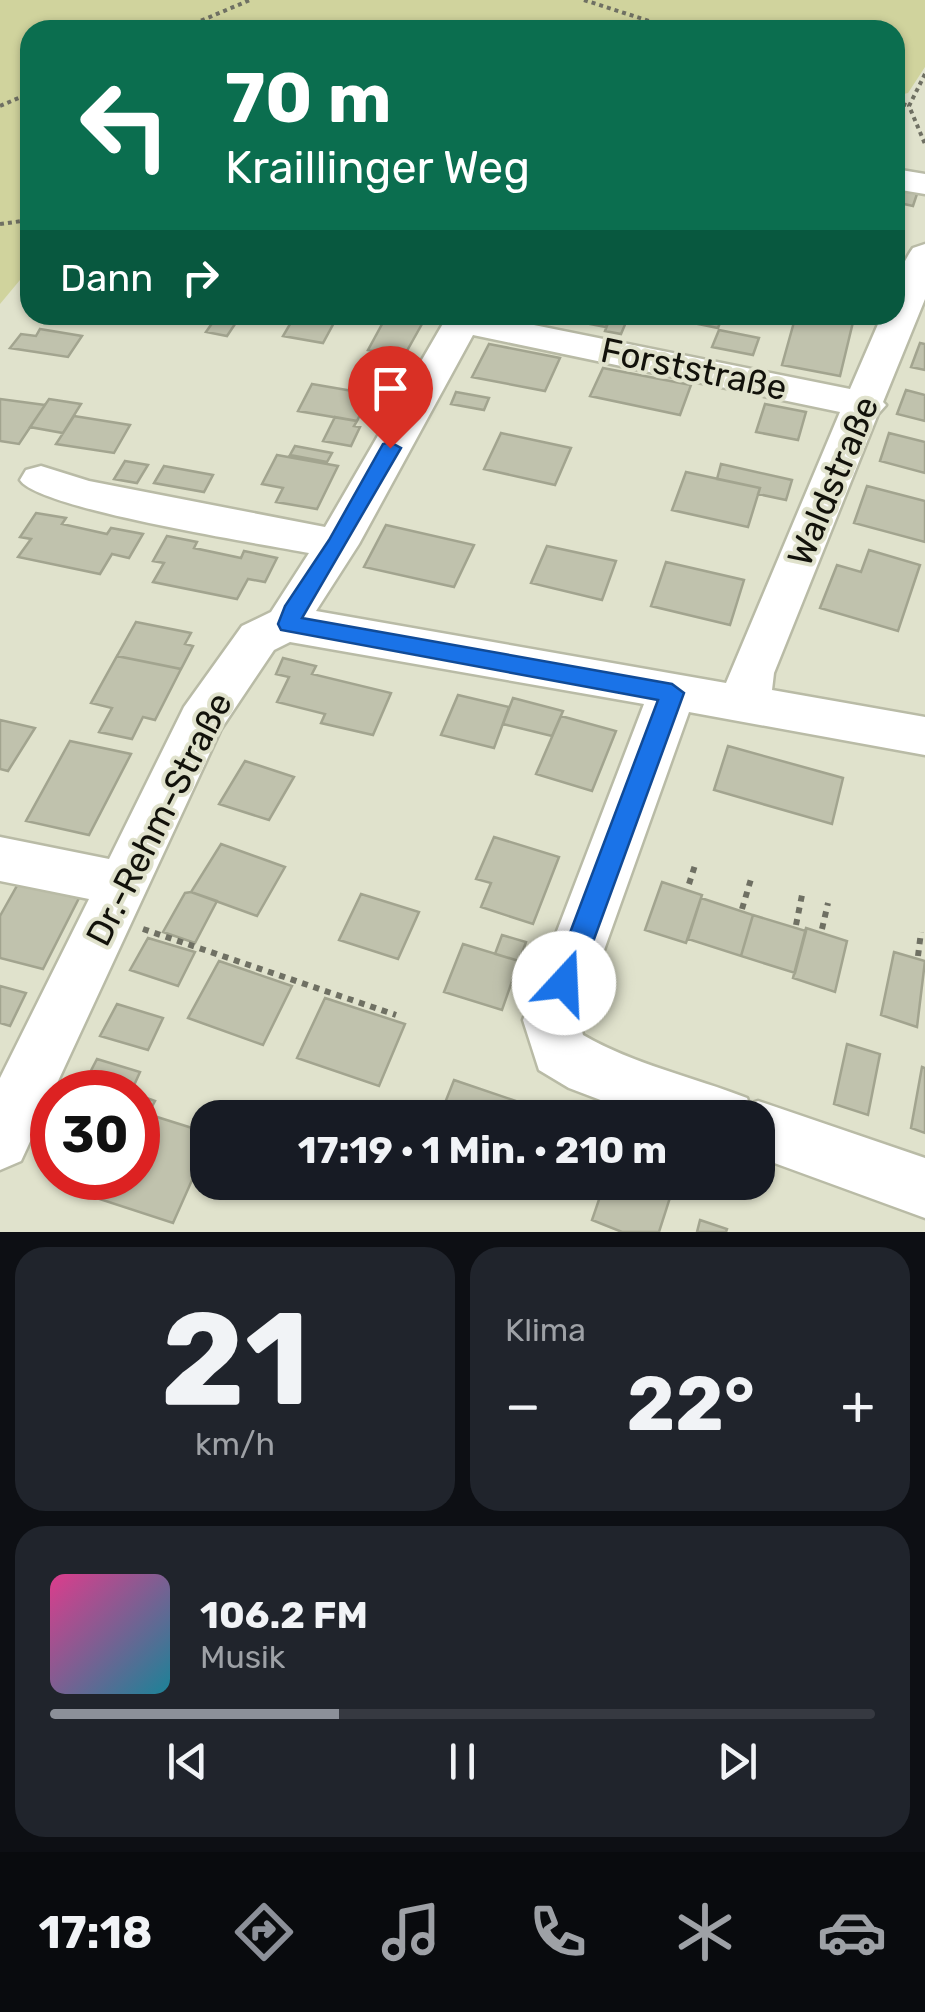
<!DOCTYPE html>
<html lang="de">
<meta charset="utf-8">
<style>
body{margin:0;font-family:Rubik,sans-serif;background:#20242c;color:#f1f3f6;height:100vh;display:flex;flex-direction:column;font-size:38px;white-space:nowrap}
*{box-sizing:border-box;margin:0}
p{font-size:32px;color:#9ea1a6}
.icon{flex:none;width:55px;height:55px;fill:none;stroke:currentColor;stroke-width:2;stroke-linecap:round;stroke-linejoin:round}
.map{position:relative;height:1232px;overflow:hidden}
.sheet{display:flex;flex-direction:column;gap:15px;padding:15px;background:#0d0f14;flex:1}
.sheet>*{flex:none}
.hud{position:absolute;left:20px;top:20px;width:885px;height:305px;border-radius:30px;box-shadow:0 2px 8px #0004;background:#0b6e4f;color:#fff;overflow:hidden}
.speed{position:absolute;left:30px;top:1070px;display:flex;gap:20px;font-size:50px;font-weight:700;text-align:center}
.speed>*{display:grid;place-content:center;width:130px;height:130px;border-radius:50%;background:#171b24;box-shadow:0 2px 8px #0004;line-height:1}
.speed .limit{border:15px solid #d22;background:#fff;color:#111}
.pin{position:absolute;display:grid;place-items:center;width:85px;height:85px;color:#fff;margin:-102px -42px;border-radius:50% 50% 50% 0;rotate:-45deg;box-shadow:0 0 10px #0007}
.pin .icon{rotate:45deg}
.me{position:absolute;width:110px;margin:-55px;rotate:20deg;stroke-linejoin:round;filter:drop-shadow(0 0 8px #0008)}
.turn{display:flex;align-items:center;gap:35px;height:210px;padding:0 40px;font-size:45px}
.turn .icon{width:130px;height:130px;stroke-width:2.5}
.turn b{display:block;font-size:70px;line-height:85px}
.then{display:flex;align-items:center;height:95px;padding:0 40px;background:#0003;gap:20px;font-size:38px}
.big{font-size:75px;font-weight:700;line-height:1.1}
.sheet .widget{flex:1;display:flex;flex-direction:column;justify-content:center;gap:15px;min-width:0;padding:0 35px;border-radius:30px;background:#20242c}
.sheet .dial{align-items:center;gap:0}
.dial b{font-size:130px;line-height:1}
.song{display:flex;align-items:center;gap:30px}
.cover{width:120px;height:120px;border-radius:15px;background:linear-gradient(135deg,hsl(330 70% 55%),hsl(190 70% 35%))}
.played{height:10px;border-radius:5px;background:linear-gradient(90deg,#8c9099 35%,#363941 35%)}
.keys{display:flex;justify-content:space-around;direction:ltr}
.heat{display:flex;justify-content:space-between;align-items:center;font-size:55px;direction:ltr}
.sheet .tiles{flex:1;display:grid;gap:15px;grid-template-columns:1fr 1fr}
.widget:last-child{grid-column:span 2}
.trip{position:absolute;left:190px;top:1100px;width:585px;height:100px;border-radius:30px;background:#171b24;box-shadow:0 2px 8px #0004;font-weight:700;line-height:100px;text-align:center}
.tabs{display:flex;height:160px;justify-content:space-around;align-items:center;background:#090b0e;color:#9ea1a6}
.tabs .icon{width:70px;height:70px}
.tabs .on{color:#8c9099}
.tabs b{font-size:45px;color:#f1f3f6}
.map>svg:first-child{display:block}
.green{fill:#d0d39d}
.building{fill:#c0c2ad;stroke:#a2a48f;stroke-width:2.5}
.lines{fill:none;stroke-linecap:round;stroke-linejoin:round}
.minor-casing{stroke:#b9bba6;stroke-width:5}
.path-far1{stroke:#6f7063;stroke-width:4;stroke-dasharray:4 4;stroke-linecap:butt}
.path{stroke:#6f7063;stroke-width:6;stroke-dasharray:6 6;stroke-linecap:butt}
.minor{fill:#fff;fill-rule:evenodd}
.route{fill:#1a73e8;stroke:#114b97;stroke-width:2.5}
.labels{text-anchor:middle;stroke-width:8;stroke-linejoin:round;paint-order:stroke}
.street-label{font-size:35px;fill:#12120b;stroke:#e0e2cc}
</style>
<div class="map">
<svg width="925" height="1232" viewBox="0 0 925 1232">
<rect width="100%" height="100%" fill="#e0e2cc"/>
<path class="green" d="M0,0h925v67l-17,26 -13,3v-66h-865v238l-30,36z"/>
<path class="building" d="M897,187l21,4 -5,15 -18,-4z
M218,315h23l-14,21 -21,-4z
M311,315l25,4 -13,24 -40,-7 10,-17 14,3z
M588,315h23l-5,12 -21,-4z
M611,315h18l-8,19 -16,-3z
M654,315h69l-5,13z
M796,315l57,7 -13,54 -58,-11z
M386,317l36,7 -18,32 -36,-6z
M40,329l42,7 -14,21 -58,-9 11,-14 15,2z
M719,330l40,8 -6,17 -41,-8z
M920,343l5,1v26l-14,-3z
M489,344l71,14 -15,33 -73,-14z
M603,368l88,17 -11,30 -90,-19z
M312,384l58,10 -13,27 -59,-10z
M906,390l19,5v26l-28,-7z
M456,392l33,6 -5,12 -33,-6z
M0,399l45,6 -26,39 -19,-3z
M49,399l32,5 -18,29 -33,-6z
M765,404l41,8 -8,28 -42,-8z
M74,416l56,9 -16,28 -58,-9z
M335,417l22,4 -3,5 6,1 -9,19 -28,-5z
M501,433l70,15 -16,37 -71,-16z
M889,433l36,9v31l-45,-12z
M295,446l37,7 -5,9 -37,-7z
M277,455l61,11 -21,43 -41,-7 7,-14 -21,-4z
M125,461l23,4 -11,18 -23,-4z
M721,464l71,16 -6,20 -28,-6 2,-6 -43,-9z
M164,466l49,9 -9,17 -50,-9z
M686,472l74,16 -12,39 -76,-17z
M867,486l58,15v41l-71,-19z
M36,513l30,5 -4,6 45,10 4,-6 32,6 -14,24 -17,-4 -12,20 -82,-17 13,-18 -11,-2z
M386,525l88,20 -20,42 -90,-20z
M167,536l30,6 -3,6 47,10 3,-7 33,7 -12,24 -17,-3 -11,20 -84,-17 11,-19 -11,-2z
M547,546l69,15 -14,39 -71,-17z
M869,550l51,15 -22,66 -78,-23 17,-43 24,7z
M666,562l78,18 -14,45 -79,-19z
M136,622l55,11 -6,11 8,2 -12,23 -64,-13z
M117,656l64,13 -26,51 -12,-3 -11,22 -33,-7 13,-24 -21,-5z
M283,658l33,8 -4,8 79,19 -18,42 -52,-12 4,-9 -48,-12 12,-25 -13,-3z
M458,695l51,12 -15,41 -53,-13z
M513,698l50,13 -11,25 -49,-12z
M561,716l55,15 -24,60 -56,-17z
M0,720l35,8 -27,43 -8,-2z
M70,741l61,13 -42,81 -63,-14z
M728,746l115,32 -11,46 -118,-34z
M245,761l49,16 -25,43 -50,-16z
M494,837l65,20 -26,67 -52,-17 10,-24 -15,-4z
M221,844l64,23 -28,49 -66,-24z
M662,882l40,13 -16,48 -41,-13z
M18,884l61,14 -36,71 -43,-11v-42z
M191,892l26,9 -22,42 -32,-11 22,-39z
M361,894l58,18 -21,47 -59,-19z
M701,898l52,17 -12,41 -53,-17z
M753,915l53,16 -11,42 -54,-17z
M806,928l41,13 -12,51 -42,-14z
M502,935l24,7 -7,19 -24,-7z
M148,938l47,14 -17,34 -48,-16z
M463,944l56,17 -17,49 -58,-18z
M894,952l31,9 -8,66 -36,-12z
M219,961l73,25 -29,59 -75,-27z
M0,986l26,7 -16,33 -10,-3z
M325,998l80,26 -26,62 -82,-28z
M117,1004l46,14 -15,32 -48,-14z
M847,1044l33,10 -12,61 -34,-11z
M97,1059l43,13 -9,20h-51z
M922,1067l3,1v65l-14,-5z
M454,1080l100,34 -1,4h-114z
M138,1095l17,6 -7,13 -10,-3z
M138,1111l70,22v11l-35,79 -104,-34 6,-11h63z
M605,1182h70l-16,50h-37l-30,-12z
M700,1220l27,9 -1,3h-29z"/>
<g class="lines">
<g class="minor-casing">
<path id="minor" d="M895,169l30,5v20l-30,-5z
M925,244v55l-42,103 3,3 -8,9 -104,259 -2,17 153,27v38l-236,-43 -110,308 4,15c50,29 110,42 164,63l2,6 9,-3 167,57v60l-167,-61v-39h-110l-79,-30 -30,-18 -16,-50 121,-316 -354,-62 -16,8 -53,79 -200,432 -21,9v-92l89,-179 -89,-18v-44l109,22 75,-152 58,-81 29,-14 38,-59c-46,-9 -271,-44 -289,-73l6,-10 15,-4 48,15 236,46 123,-212h36l366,74 32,-74h13c0,-26 3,-46 18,-67zM473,335l367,77 -114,271 -410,-72 43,-67z"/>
</g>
<path class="path-far1" d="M584,0l93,30
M179,30l71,-30
M925,74l-16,32 16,38
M895,101l14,5
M0,106l30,-13
M0,224l30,-4"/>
<path class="path" d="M689,884l7,-22
M742,909l9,-30
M796,925l6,-30
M143,929l253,86
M822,929l6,-26
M918,956l3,-24"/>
<use href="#minor" class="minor"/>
</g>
<path class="route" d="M390,442l11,6 -99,170 370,66 12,9 -106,290 -4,9 -10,4 -9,-4 -4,-9 107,-283 -377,-70 -3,-6 7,-18 44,-66 54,-96z"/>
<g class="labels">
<g class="street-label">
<text transform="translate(694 369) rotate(12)" y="12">Forststraße</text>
<text transform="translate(833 481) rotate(-67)" y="12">Waldstraße</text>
<text transform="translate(159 819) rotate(-63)" y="12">Dr.-Rehm-Straße</text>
</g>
</g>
</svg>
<div class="speed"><div class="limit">30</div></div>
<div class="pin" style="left:390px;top:448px;background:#d93025"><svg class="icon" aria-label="arrive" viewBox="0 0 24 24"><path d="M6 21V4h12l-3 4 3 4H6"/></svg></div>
<svg class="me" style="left:564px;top:983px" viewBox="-20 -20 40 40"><circle r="19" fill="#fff"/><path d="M0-13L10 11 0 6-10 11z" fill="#1a73e8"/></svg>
<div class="trip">17:19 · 1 Min. · 210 m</div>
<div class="hud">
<div class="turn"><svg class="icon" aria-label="left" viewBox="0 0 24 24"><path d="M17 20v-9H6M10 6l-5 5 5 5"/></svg><div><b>70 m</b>Kraillinger Weg</div></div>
<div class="then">Dann<svg class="icon" aria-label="right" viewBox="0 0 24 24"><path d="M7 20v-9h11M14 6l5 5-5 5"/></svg></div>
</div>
</div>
<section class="sheet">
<div class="tiles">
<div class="widget dial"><b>21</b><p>km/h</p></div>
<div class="widget"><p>Klima</p>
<div class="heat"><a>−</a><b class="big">22°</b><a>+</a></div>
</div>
<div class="widget">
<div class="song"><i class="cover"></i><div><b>106.2 FM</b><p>Musik</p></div></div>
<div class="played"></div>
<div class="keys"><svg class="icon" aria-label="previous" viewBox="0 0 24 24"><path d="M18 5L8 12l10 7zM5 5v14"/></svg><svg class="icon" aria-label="pause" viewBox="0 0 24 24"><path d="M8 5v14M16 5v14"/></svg><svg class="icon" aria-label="next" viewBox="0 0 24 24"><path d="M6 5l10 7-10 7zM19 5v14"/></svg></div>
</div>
</div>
</section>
<nav class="tabs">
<b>17:18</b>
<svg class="icon on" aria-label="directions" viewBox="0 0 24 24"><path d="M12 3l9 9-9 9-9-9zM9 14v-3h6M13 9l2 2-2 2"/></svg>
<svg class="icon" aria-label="music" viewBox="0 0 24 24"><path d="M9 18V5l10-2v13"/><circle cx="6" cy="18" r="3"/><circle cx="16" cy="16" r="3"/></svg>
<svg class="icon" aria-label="phone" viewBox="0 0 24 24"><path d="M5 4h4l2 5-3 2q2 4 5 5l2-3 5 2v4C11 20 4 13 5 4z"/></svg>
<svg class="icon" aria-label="climate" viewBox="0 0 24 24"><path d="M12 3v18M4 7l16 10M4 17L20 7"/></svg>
<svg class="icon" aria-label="car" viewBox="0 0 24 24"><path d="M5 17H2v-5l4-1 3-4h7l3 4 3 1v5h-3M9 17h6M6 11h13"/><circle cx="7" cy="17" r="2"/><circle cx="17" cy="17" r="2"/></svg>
</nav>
